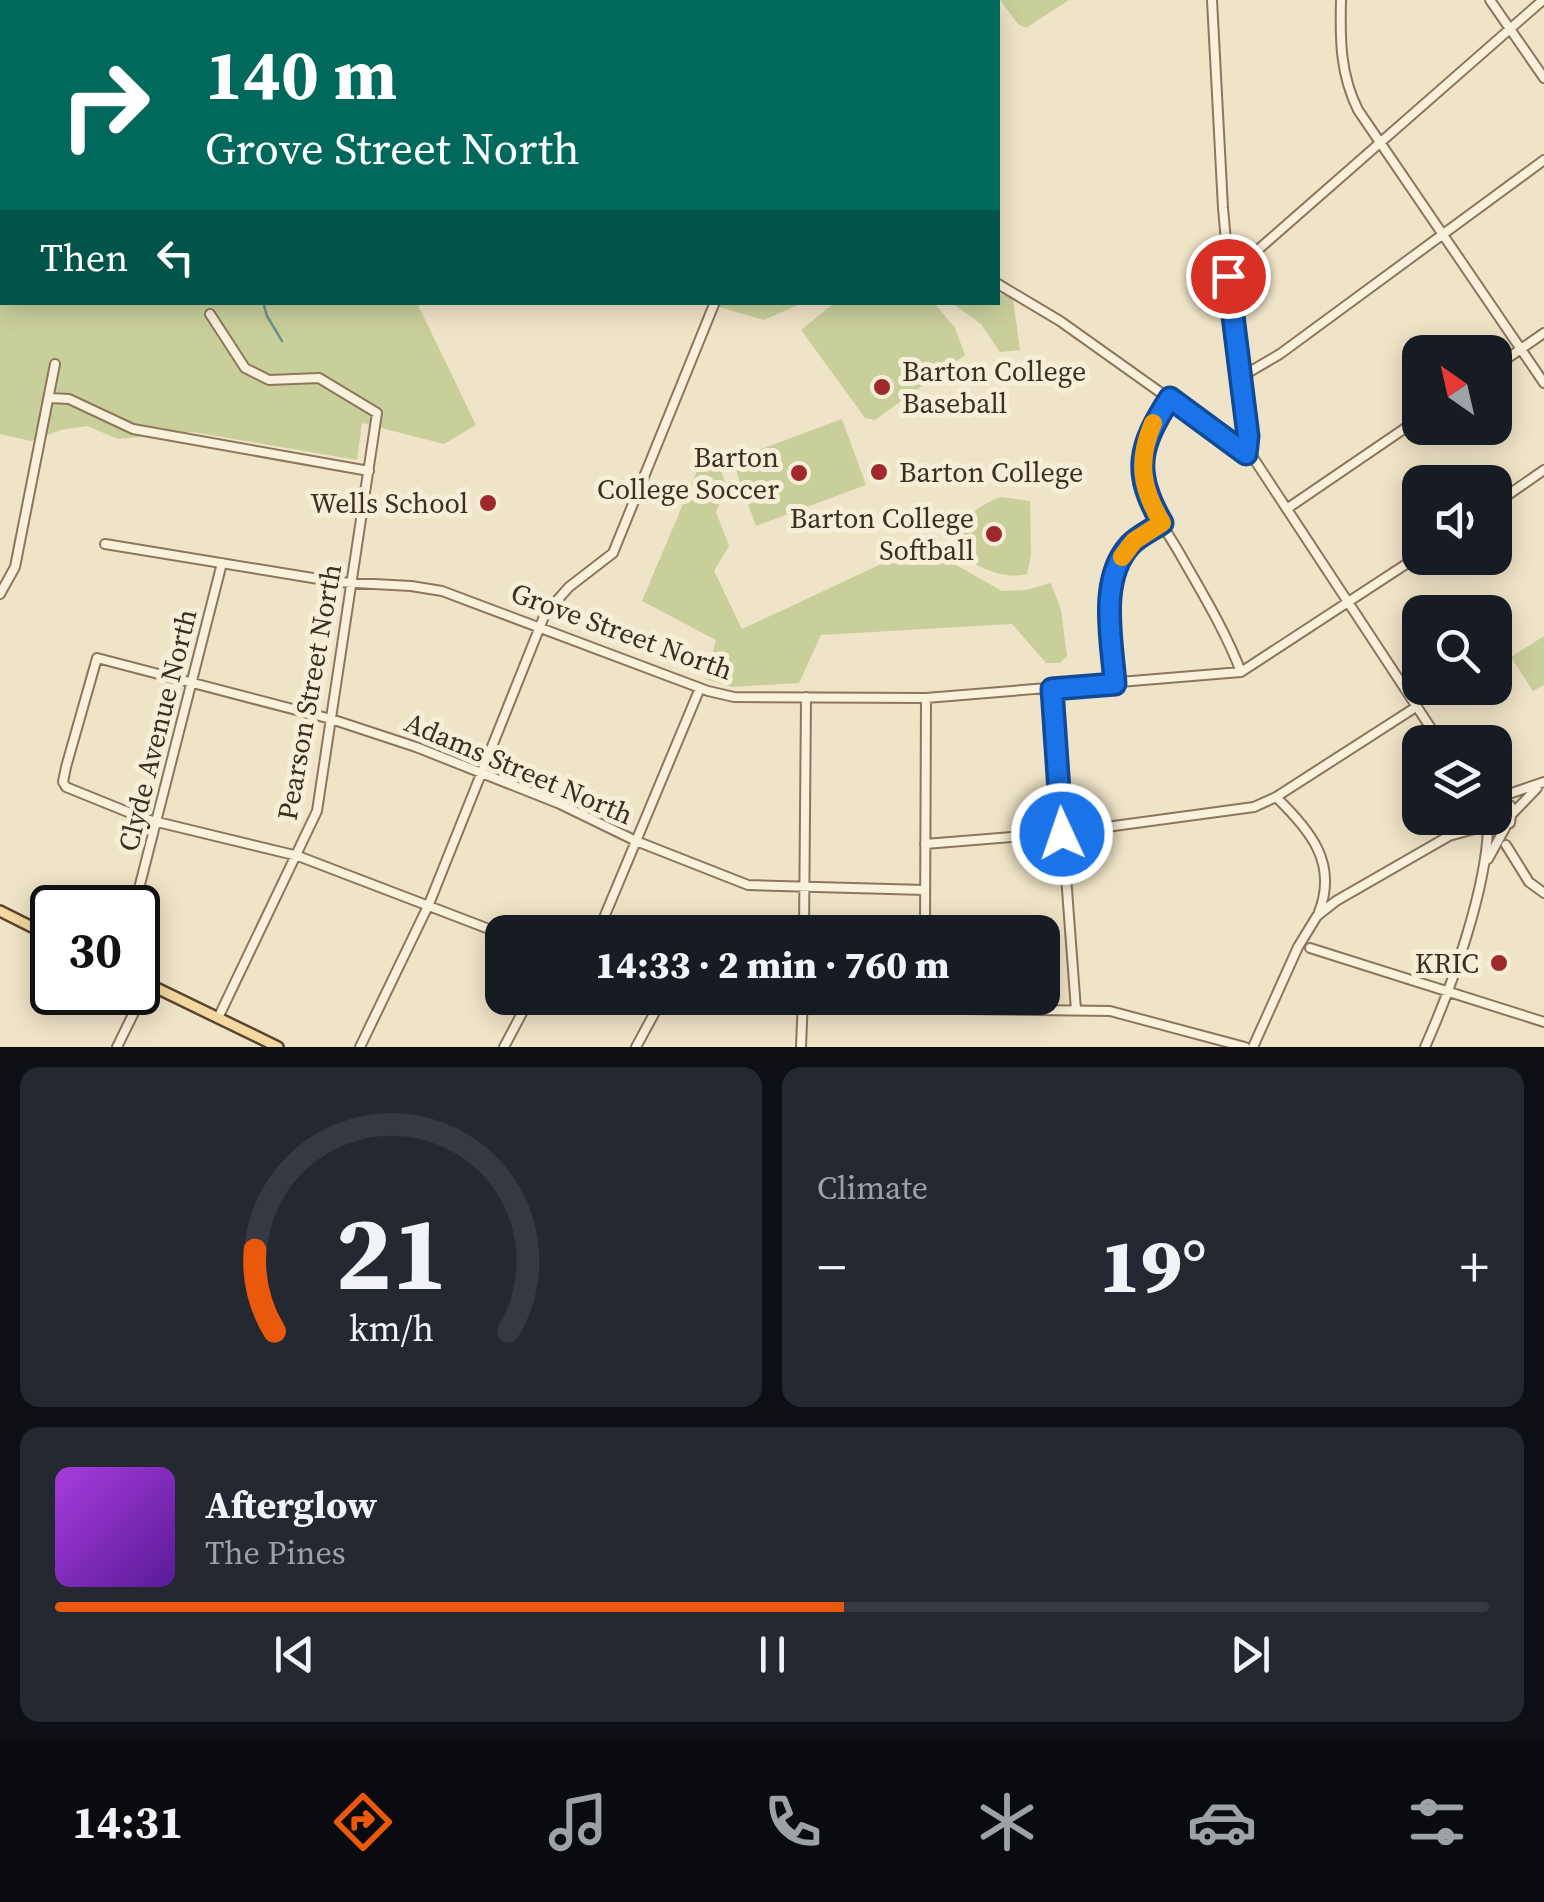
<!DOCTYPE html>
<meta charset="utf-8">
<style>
body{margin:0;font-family:"Source Serif 4",serif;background:#242831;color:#f1f3f6;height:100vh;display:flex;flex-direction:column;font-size:38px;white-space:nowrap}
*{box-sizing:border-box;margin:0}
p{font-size:32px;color:#9ea1a6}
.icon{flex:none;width:55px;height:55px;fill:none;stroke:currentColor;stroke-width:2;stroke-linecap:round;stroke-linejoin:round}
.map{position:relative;height:1047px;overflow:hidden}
.panel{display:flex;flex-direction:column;gap:20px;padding:20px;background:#0d0f14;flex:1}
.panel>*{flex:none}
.top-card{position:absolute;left:0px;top:0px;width:1000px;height:305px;box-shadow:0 5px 25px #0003;background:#00695c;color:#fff;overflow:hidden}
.needle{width:65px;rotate:326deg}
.tools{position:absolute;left:1402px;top:335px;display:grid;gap:20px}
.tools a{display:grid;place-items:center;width:110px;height:110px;border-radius:20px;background:#171b24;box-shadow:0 5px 25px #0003;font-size:50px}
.speed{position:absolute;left:30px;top:885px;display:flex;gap:20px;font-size:50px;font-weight:700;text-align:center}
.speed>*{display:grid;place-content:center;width:130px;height:130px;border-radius:50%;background:#171b24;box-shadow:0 5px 25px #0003;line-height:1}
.speed .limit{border:5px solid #111;border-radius:15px;background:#fff;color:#111}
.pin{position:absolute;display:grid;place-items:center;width:85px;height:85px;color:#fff;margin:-42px;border:5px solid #fff;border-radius:50%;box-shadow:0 2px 10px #0007}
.me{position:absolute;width:110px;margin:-55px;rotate:357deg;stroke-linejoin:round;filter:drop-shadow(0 0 8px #0008)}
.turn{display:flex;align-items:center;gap:35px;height:210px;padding:0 40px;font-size:45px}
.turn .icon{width:130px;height:130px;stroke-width:2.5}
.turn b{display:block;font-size:70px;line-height:85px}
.then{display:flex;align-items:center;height:95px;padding:0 40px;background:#0003;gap:20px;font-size:38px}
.big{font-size:75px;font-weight:800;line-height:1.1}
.panel .tile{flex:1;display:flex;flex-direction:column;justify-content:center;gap:15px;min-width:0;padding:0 35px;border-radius:20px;background:#242831}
.panel .dial{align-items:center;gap:0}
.dial svg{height:260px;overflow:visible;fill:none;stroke:#363941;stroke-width:7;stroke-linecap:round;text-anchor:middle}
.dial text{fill:#f1f3f6;stroke:none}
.song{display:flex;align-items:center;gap:30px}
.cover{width:120px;height:120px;border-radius:15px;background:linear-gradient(135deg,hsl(280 70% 55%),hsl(270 70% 35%))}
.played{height:10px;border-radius:5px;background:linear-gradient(90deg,#ea580c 55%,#363941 55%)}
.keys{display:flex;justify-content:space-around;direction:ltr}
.heat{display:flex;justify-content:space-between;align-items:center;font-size:55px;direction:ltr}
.panel .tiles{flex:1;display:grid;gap:20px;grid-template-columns:1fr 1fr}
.tile:last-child{grid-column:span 2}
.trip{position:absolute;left:485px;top:915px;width:575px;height:100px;border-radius:20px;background:#171b24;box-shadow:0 5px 25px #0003;font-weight:800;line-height:100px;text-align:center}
.menu{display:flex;height:160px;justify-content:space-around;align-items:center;background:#090b0e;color:#9ea1a6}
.menu .icon{width:70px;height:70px}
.menu .on{color:#ea580c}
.menu b{font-size:45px;color:#f1f3f6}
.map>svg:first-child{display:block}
.green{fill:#c9cf9b}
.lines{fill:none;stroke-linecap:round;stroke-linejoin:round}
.stream{stroke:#6f938a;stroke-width:2.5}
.minor-casing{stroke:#8d765c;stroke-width:12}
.major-casing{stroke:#5b4430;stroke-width:14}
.minor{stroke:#faf1dc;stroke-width:8}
.major{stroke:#f3d9a0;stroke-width:9}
.route-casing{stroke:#114b97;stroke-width:25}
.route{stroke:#1a73e8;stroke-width:18}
.slow{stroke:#f59e0b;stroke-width:18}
.poi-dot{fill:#9e2a2b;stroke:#f7eed8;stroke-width:4}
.labels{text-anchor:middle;stroke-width:10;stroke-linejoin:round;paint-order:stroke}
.poi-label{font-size:28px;fill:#3d2e20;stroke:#f7eed8;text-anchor:end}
.street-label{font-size:28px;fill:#3d2e20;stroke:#f7eed8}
</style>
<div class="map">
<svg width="1544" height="1047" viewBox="0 0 1544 1047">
<rect width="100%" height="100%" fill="#f0e4c8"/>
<path class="green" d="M1000,0h69l-43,28 -8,-4z
M0,204l2,98 415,1 59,122 -32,19 -82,-21 -5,37 -165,-28 -74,7 -31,-13 -26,4 -30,11 -31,-7z
M998,293l15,6 7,51 -20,2 -19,-28 -29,-21 46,-1z
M721,303v-1l81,1 -38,17 -45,-13z
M834,303h100l21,25 10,27 -90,65 -10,-2 -64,-88z
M842,419l24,66 -110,41 -24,-66z
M705,452l11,4 11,32 -11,24 13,34 -15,25 28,58 152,-71 57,4 51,29 24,-1 25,-7 10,27 6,46 -7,7h-14l-34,-39 -191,11 -22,48 -66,4 -28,-8 11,-39 -74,-39z
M1001,497l29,4 1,54 -4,19c-26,7 -51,-10 -73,-20 1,-28 21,-49 47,-57z
M1544,636v49l-11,6 -22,-34z"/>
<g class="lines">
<path class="stream" d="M0,52l2,-1
M263,302l4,14 15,25"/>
<g class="minor-casing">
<path id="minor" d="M312,0l2,2
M1212,0l11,208 13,144 12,84 -2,17
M1341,0c-1,39 -1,74 17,110l186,273
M1490,0l54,78
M403,2l1,-2
M518,2h11
M670,2l1,-2
M1228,276l315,-276
M998,284l62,37 194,138 186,283
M210,314l35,54 24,12 50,-2 58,35 -60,398 -99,207
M1495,367l49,-34
M1239,378l41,-24 264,-194
M50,398l19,1 64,30 236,42
M1170,398c-14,22 -30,45 -29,71 2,31 24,59 39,85 22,39 45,76 61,118
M1495,504l49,-34
M1288,508l132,-90
M105,544l232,38 74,4 31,5 266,100 26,6 192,1 315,-26 179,-117
M0,594l15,-27 40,-203
M1115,684c-3,-43 -18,-103 15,-139 8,-9 22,-15 32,-22
M1052,689l24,321
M1276,797c34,33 62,66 43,115
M1500,797l44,-15
M1513,813l24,-25
M1480,818l5,8 10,4 15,-7 2,-15 -7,-9 -10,-2
M1452,833l19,-15
M925,844l137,-11 192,-26 22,-10 140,-90
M1506,845l23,37 15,11
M1488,859l17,-31
M134,908l88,-345
M598,932l102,-244
M804,932l2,-235
M925,932l1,-234
M502,934l-204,-78 -153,-37 -79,-32 -3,-5 3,-15 31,-109 234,61 85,28 144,57 76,37 112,44 177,5
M1310,948l234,74
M651,998l36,7 423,6 135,36
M117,1047l31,-63
M360,1047l69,-143 116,-290 24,-27 44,-34 102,-251
M504,1047l26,-49
M636,1047l25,-46
M801,1047l2,-49
M1253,1047l45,-100 19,-31 19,-15 113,-65 36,-10
M1425,1047c26,-58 61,-156 63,-219"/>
</g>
<g class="major-casing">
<path id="major" d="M0,911l52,26
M138,979l140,68"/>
</g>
<use href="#minor" class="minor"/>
<use href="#major" class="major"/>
</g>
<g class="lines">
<g class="route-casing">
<path id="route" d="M1062,834l-10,-145 63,-5c-3,-43 -17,-104 15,-139 8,-9 22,-15 32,-22 -30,-51 -23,-77 8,-125l76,56 2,-18 -20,-160"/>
</g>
<use href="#route" class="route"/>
<path class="slow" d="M1122,557l12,-16 28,-18c-21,-35 -25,-62 -9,-100"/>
</g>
<g class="poi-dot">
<circle cx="882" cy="387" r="10"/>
<circle cx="879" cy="472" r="10"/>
<circle cx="799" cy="473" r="10"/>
<circle cx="488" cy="503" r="10"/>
<circle cx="994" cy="534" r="10"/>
<circle cx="1499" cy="963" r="10"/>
</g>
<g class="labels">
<g class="poi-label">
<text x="902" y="381" text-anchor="start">Barton College<tspan x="902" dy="32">Baseball</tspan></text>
<text x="779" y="467">Barton<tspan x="779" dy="32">College Soccer</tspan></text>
<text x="899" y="482" text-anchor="start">Barton College</text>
<text x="468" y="513">Wells School</text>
<text x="974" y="528">Barton College<tspan x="974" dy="32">Softball</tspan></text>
<text x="1479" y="973">KRIC</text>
</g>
<g class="street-label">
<text transform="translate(622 631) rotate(20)" y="10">Grove Street North</text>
<text transform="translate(309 692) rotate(-80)" y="10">Pearson Street North</text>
<text transform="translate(157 730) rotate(-76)" y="10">Clyde Avenue North</text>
<text transform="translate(519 768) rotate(23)" y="10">Adams Street North</text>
</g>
</g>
</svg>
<div class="tools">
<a><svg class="needle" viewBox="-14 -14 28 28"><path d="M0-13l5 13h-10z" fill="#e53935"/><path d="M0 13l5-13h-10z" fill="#9ea1a6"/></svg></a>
<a><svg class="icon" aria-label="sound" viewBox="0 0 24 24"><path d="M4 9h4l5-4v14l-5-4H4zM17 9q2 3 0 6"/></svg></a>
<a><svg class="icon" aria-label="search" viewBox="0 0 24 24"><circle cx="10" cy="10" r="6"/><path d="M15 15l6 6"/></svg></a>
<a><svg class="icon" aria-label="layers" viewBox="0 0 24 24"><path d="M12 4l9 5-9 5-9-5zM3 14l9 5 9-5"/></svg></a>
</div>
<div class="speed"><div class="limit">30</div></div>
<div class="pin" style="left:1228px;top:276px;background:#d93025"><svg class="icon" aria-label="arrive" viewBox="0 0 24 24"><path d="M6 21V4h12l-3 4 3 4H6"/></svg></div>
<svg class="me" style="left:1062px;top:834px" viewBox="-20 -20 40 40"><circle r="17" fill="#1a73e8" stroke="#fff" stroke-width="3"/><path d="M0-11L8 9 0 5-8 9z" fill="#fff"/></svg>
<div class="trip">14:33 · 2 min · 760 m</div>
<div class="top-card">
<div class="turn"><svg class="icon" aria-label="right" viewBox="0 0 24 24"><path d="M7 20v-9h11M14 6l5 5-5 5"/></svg><div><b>140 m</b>Grove Street North</div></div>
<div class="then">Then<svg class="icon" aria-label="left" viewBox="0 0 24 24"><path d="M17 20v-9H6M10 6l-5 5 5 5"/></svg></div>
</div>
</div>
<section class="panel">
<div class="tiles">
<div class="tile dial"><svg viewBox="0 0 100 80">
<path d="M14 69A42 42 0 1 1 86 69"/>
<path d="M14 69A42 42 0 0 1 8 44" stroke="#ea580c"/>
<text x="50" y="56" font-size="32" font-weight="700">21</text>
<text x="50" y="72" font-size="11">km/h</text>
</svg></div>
<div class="tile"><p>Climate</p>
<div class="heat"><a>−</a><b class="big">19°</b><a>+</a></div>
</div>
<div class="tile">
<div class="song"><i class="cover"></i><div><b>Afterglow</b><p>The Pines</p></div></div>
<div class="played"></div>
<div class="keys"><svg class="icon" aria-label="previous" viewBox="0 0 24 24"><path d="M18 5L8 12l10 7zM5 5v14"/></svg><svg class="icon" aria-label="pause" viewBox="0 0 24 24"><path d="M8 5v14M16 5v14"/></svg><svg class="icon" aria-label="next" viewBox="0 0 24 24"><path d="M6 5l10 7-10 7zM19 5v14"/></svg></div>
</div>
</div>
</section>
<nav class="menu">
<b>14:31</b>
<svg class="icon on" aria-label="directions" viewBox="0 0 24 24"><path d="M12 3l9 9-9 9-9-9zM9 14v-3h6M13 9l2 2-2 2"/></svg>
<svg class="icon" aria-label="music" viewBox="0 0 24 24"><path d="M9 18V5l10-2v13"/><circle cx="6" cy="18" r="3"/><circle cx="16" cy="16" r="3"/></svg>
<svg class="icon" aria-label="phone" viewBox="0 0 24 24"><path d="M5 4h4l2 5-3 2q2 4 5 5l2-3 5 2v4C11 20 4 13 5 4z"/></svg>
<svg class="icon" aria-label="climate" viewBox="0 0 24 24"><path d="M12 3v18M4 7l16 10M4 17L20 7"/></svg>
<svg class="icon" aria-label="car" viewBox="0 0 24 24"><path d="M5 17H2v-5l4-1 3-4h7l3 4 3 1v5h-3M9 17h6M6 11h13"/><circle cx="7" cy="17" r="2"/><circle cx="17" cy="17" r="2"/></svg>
<svg class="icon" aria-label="filters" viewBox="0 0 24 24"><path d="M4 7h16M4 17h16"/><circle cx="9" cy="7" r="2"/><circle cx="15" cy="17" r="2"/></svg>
</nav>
